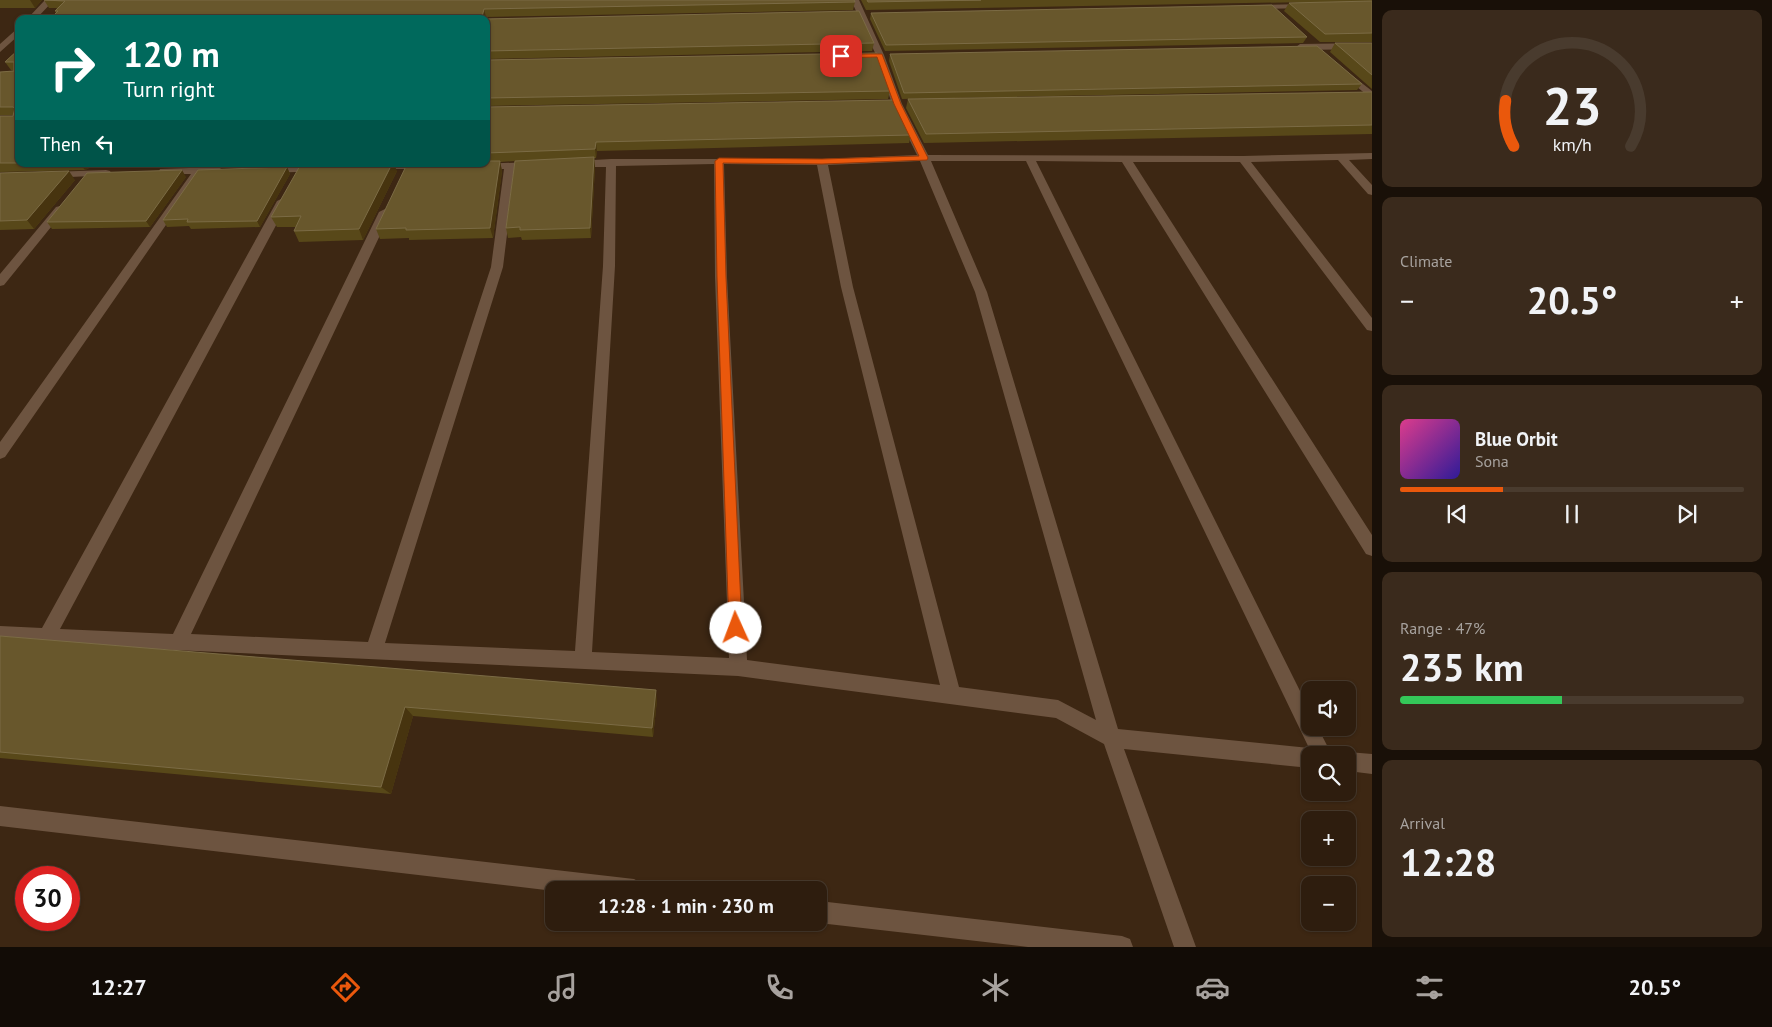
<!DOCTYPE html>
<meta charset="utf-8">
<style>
body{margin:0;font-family:"PT Sans",sans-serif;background:#3a2a1c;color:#f1f3f6;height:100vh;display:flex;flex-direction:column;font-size:19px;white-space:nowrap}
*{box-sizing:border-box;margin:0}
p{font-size:16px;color:#a7a29e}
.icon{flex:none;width:28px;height:28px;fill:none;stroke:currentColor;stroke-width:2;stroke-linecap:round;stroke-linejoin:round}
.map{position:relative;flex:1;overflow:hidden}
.details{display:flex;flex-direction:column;gap:10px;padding:10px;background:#191008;width:400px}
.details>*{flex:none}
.hud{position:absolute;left:15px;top:15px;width:475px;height:152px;border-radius:10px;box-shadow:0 1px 4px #0004,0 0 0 1px #493b2e;background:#00695c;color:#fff;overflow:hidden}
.buttons{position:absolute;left:1301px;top:681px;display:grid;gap:10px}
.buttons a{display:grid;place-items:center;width:55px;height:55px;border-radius:10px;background:#2e1d0e;box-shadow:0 1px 4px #0004,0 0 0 1px #493b2e;font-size:25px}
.speed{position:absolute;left:15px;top:866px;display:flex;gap:10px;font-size:25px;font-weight:700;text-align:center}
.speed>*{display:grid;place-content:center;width:65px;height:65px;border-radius:50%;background:#2e1d0e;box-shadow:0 1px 4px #0004,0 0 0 1px #493b2e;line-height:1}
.speed .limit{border:8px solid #d22;background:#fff;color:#111}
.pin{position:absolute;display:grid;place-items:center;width:42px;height:42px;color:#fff;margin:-21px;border-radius:10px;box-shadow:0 2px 8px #0006}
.me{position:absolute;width:55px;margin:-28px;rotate:358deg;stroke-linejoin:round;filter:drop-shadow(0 0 4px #0008)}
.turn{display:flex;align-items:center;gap:18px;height:105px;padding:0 25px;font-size:22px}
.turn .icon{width:65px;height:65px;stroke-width:2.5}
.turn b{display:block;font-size:35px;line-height:42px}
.then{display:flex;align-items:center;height:48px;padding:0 25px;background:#0003;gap:10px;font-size:19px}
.big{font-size:38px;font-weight:700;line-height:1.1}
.details .card{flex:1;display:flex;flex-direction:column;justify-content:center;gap:8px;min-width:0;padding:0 18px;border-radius:10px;background:#3a2a1c}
.details .dial{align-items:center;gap:0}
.dial svg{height:130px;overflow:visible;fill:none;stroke:#493b2e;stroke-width:7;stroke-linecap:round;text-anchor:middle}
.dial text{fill:#f1f3f6;stroke:none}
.song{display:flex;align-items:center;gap:15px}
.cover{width:60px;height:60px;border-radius:8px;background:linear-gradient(135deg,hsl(330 70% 55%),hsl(250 70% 35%))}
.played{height:5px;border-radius:2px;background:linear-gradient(90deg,#ea580c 30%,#493b2e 30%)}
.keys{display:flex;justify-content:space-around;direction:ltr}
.heat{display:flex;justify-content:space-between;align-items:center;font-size:28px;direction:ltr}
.charge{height:8px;border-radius:4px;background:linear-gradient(90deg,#34c759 47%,#493b2e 0)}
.trip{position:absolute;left:545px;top:881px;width:282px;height:50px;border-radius:10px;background:#2e1d0e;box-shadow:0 1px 4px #0004,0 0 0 1px #493b2e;font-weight:700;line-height:50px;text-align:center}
.menu{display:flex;height:80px;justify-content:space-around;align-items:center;background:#120c06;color:#a7a29e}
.menu .icon{width:35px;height:35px}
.menu .on{color:#ea580c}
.menu b{font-size:22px;color:#f1f3f6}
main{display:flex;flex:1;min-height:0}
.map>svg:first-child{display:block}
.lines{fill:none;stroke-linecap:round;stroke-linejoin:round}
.street{fill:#6d5440;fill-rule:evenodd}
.wall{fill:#584819}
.shaded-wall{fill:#47340f}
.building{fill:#68572c;stroke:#7b6b45}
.route{fill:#ea580c;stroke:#983908}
</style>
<main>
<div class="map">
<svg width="1372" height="947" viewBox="0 0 1372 947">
<rect width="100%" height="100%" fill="#3d2713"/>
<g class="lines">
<path class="street" d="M45,0h9l-18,19h-9z
M851,0h8l25,55 18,49 26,51 315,1 129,-3v6l-23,1 23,25v10l-4,-1 -30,-34 -87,2 121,156v13l-5,-1 -127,-168h-107l239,373v21l-6,-2 -244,-392 -86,-1 274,550v17h8l14,27h-22v13l-186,-19 72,198h-22l-70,-203 -48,-26 -318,-42 -738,-34v-16l42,2 235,-427 6,-3 6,3 -229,428 113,5 206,-422 6,-3 6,3 -200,422 177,8 123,-375 13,-98h-23l-5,-3 1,-2 56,-2 5,3 -1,2 -22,2 -12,98 -118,376 190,8 28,-385 3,-99h-30l-5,-3 5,-3 35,-2h211l95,-4 -25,-51 -16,-49zM920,161l55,131 121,428 -38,-20 -99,-13 -106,-400 -25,-122zM931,161h95l283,587 -191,-19 -131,-437zM714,164l1,113 14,381 -137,-6 23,-386 1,-100zM724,164l93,1 24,122 99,398 -193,-25 -20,-383z
M1307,4l4,2 -1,2 -55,1 -4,-2 4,-2z
M19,27v8l-19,17v-8z
M1372,43v6l-72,1 -4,-3 4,-3z
M1345,70l27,21v8l-30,-24v-4z
M376,164h54l1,2 -5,3h-54l-1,-2z
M318,166l5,3 -1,2 -53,2 -5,-3 5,-3z
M218,167l5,3 -1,2 -20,1 -197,284 -5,2v-17l191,-268h-27l-5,-3 1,-2z
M106,170l4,1 1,2 -1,2 -59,3 -5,-3 5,-3z
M60,206l4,1 2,2 -2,2 -60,74 -4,1v-12l56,-67z
M1348,752l24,2v20l-24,-3v-16h-6z
M0,806l634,73 7,4 4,7 -91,1 -554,-65z
M819,901l303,35 8,3 3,8h-105l-209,-24z"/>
</g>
<path class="wall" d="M0,0h42l-7,8h-35z
M44,0l811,2 -2,8 -367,7v2l388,24 -2,8 -386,8v-40l-430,-6 -1,-2 2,-3h-8z
M861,0h511v42h-52l-36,-31 5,-8 17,-1 -440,8z
M871,13l436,24 -4,6 -418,8 -15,-32z
M1335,43h37v46l-42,-37z
M19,49v115h278l-208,4 -4,2 -85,2v-56h13v-1h-13v-43l14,-1 -3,-1 -6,-8z
M890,54l472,30 -5,6 -455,9 -13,-38z
M486,60l404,31 -2,8 -402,7z
M1372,92v42l-448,9 -18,-35 2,-9z
M486,107l425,28 -2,8 -312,8 -1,7h-2l1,9 -4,71 -69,2 -1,-3 -13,1 -2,-10 9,-67 -15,1 2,9 -9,67 -84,2v-2l-29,1 -4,-10 110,-65z
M287,167l3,7 -30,53 -69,2 -2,-3 -22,1 -4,-7z
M397,171l-34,69 -64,2 -5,-11 2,-4h-19l-6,-10z
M0,173l75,7 -41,49 -34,1z
M186,177l-36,50 -98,2 -5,-7z
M0,636l657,64 -4,37 -240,-21 -22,78 -391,-36z"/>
<path class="shaded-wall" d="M30,0h12l-7,8z
M484,9l2,8v2h-3l-1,-2z
M596,142l1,9 -1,7 -1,-9z
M594,157l1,10 -4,71 -1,-10z
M500,161l2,10 -9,67 -3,-10z
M80,164h6l3,4 -4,2z
M392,164h2l3,7 -34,69 -4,-11z
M287,167l3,7 -30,53 -3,-6z
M182,170l4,7 -36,50 -4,-6z
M69,171l6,9 -41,49 -7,-9z
M656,690l1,10 -4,37 -1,-9z
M405,707l8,9 -22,78 -10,-7z"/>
<path class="building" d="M44,0h810l1,2 -371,7 -2,8 2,2 375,-8 15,32 -388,8v-32h-436l8,-8h-3l10,-10z
M867,0h114l-113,2z
M1372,1v32l-47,1 -36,-31z
M1272,5l35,32 -421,8 -15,-32z
M1335,43h37v32z
M1317,46l45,38 -458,9 -14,-39z
M19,49v114h-19v-47h13l2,-8 -2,-1h-13v-35l14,-1v-9h-9z
M877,53l13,38 -404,7v-38z
M1372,92v33l-446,9 -18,-35z
M894,100l17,35 -315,7 -1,7 -109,4v-46z
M594,157l-4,71 -70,2v-3l-14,1 9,-67z
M486,161h14l-10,67 -84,2v-2l-30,1 31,-65h79z
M301,164h91l-33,65 -65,2 7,-15 -30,1z
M287,167l-30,54 -70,1 1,-3 -25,1 35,-50z
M182,170l-36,51 -99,1 40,-49z
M69,171l-42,49 -27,1v-48z
M0,636l656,54 -4,38 -247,-21 -24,80 -381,-35z"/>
<path class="route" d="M882,54l19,50 27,54 -1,2 -105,4 -99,-1 3,114 16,351 -2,4 -4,2 -5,-2 -2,-4 -12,-351 -2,-116 4,-3 103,1 97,-3 -25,-52 -17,-47 -36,1 -4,-2 4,-2z"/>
</svg>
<div class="buttons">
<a><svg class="icon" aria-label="sound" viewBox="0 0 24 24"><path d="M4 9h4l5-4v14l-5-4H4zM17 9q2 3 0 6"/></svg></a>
<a><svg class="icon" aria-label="search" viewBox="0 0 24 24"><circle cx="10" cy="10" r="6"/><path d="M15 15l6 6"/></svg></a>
<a>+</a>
<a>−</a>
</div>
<div class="speed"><div class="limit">30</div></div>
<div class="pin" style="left:841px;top:56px;background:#d93025"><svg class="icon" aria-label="arrive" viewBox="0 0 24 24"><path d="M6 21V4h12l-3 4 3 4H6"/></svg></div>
<svg class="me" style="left:736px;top:628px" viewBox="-20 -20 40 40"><circle r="19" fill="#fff"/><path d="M0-13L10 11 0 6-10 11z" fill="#ea580c"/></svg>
<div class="trip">12:28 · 1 min · 230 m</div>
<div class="hud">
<div class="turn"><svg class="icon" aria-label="right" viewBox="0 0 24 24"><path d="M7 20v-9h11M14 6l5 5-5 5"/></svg><div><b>120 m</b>Turn right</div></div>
<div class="then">Then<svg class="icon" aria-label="left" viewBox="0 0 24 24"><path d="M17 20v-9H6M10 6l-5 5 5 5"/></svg></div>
</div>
</div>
<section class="details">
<div class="card dial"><svg viewBox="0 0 100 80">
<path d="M14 69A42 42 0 1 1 86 69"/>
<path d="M14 69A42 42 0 0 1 9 41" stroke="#ea580c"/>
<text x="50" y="56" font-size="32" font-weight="700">23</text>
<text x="50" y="72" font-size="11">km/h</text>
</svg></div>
<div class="card"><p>Climate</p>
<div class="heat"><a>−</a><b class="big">20.5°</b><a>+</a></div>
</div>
<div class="card">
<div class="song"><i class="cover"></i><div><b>Blue Orbit</b><p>Sona</p></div></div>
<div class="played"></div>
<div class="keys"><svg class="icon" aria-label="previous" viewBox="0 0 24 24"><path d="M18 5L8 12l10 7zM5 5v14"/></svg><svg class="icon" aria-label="pause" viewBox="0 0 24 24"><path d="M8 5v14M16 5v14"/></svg><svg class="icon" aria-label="next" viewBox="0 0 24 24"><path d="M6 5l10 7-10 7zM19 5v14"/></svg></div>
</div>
<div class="card"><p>Range · 47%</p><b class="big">235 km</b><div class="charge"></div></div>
<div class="card"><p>Arrival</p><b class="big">12:28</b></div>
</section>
</main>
<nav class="menu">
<b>12:27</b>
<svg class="icon on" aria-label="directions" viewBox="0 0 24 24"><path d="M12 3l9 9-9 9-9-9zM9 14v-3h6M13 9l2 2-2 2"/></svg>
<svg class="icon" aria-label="music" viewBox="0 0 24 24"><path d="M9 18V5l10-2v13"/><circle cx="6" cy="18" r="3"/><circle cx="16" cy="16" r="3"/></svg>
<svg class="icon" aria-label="phone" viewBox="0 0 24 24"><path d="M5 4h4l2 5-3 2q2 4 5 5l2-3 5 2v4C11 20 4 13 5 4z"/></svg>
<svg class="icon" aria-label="climate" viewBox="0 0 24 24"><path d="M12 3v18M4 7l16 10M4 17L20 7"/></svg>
<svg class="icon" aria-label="car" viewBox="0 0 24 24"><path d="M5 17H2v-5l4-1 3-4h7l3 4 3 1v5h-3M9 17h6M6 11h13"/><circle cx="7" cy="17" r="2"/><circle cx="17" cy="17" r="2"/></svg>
<svg class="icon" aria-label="filters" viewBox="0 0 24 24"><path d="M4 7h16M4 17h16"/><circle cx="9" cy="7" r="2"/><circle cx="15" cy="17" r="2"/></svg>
<b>20.5°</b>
</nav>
